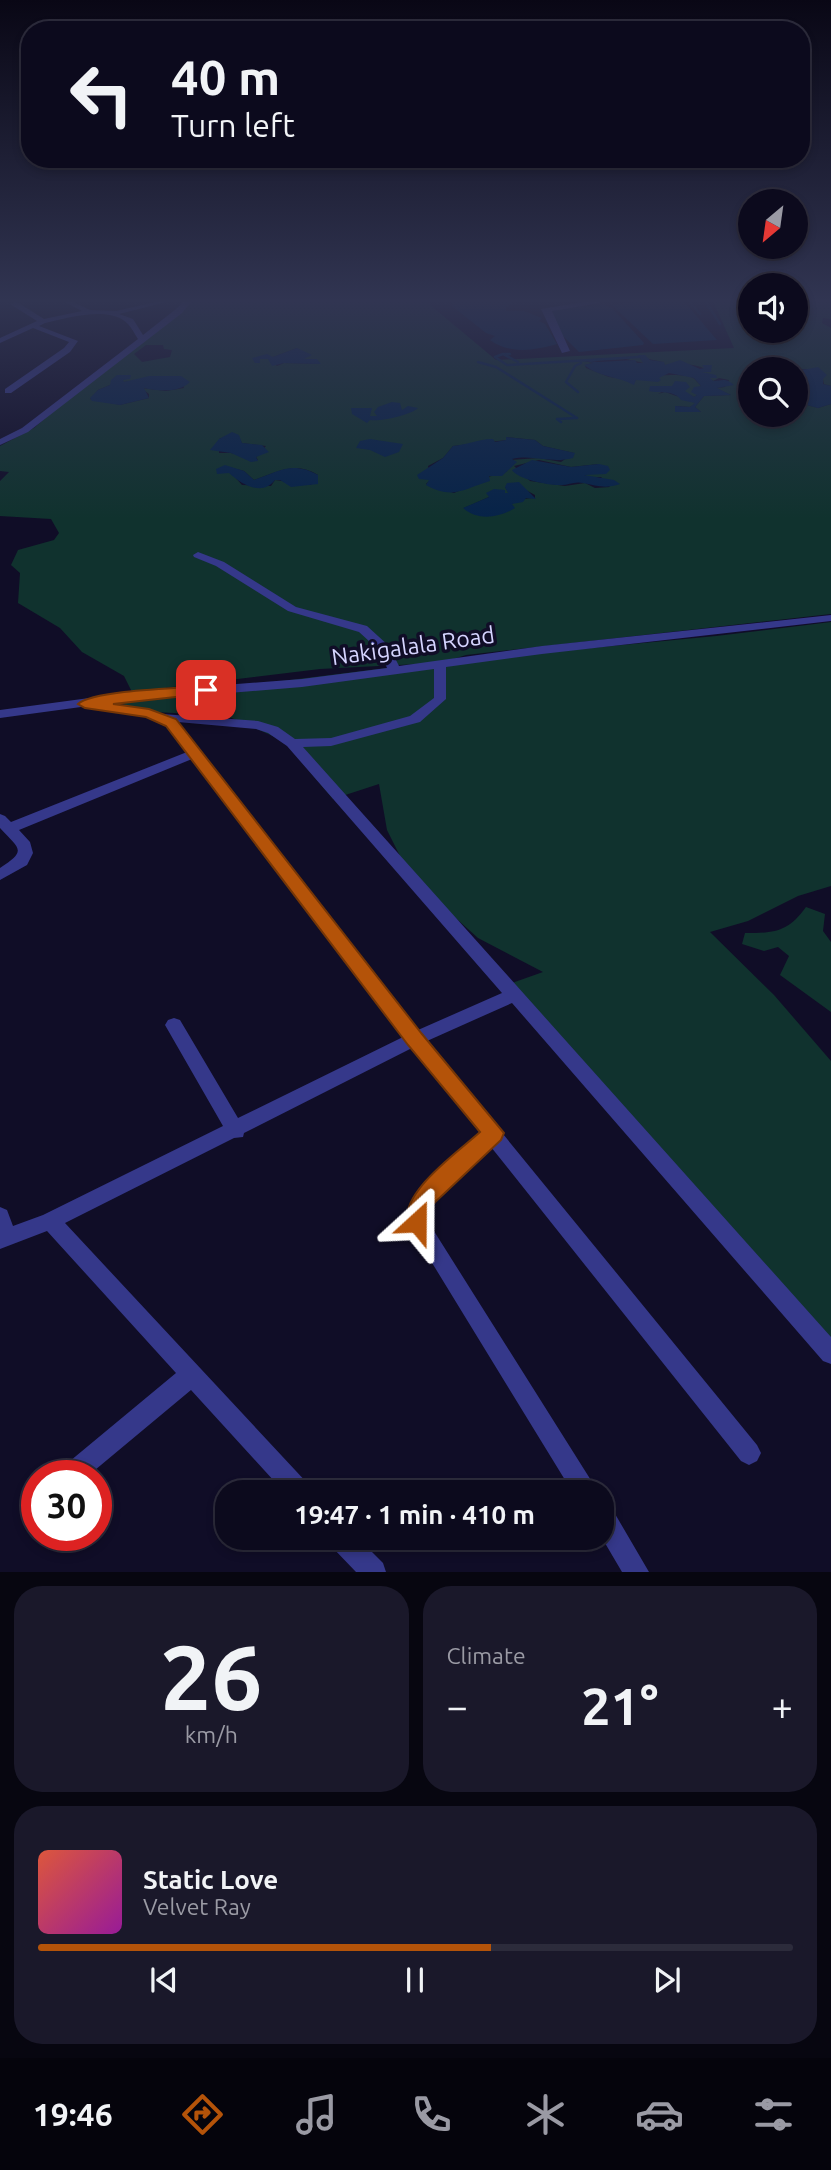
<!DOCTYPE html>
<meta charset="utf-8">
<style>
body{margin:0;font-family:Ubuntu,sans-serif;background:#1a182a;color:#f1f3f6;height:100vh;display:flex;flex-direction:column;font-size:26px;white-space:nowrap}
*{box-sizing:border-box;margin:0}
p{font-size:23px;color:#9a9aa4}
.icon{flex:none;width:38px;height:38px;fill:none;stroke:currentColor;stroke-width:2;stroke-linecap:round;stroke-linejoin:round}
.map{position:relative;height:1572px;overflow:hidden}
.panel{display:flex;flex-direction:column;gap:14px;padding:14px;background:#070610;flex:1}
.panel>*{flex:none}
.banner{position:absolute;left:21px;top:21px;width:789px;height:147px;border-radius:28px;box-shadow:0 4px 10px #0003,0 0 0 2px #2c2b3b;background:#0c0a1d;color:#f1f3f6;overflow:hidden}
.needle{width:46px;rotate:209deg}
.fabs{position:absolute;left:738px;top:189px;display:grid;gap:14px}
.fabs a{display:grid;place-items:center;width:70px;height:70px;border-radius:50%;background:#0c0a1d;box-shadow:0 4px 10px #0003,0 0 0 2px #2c2b3b;font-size:35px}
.speed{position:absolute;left:21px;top:1460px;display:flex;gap:14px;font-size:35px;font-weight:700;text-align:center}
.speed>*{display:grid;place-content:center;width:91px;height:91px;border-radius:50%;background:#0c0a1d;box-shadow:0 4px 10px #0003,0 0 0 2px #2c2b3b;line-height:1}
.speed .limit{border:10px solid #d22;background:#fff;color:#111}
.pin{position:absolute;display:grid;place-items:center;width:60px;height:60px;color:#fff;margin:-30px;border-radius:14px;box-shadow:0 4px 10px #0006}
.me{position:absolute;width:77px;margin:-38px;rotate:24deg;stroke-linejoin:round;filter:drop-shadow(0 0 5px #0008)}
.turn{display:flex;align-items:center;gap:24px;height:147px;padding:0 35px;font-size:32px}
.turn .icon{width:91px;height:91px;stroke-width:2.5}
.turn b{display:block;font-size:49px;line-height:60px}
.big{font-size:52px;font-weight:700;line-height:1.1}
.panel .card{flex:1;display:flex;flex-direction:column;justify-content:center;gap:10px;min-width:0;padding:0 24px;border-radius:28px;background:#1a182a}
.panel .dial{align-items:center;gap:0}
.dial b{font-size:91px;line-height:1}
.song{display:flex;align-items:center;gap:21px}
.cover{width:84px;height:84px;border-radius:10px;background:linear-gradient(135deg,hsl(10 70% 55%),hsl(300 70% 35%))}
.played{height:7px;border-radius:4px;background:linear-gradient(90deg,#b45309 60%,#2c2b3b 60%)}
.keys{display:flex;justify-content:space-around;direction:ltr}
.heat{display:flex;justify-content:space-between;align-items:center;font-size:38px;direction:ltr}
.panel .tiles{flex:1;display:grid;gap:14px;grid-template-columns:1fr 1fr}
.card:last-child{grid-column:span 2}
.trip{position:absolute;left:215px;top:1480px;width:399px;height:70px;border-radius:28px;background:#0c0a1d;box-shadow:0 4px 10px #0003,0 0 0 2px #2c2b3b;font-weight:700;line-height:70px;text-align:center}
.tabs{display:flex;height:112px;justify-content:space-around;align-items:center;background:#05040c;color:#9a9aa4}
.tabs .icon{width:49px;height:49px}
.tabs .selected{color:#b45309}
.tabs b{font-size:32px;color:#f1f3f6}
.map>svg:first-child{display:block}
.green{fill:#10322e;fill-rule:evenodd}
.water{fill:#062348}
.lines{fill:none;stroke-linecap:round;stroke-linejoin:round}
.stream{stroke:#062348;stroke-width:2.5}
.minor{fill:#35388a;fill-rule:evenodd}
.tertiary{fill:#35388a;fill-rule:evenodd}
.route{fill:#b45309;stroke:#753606;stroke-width:2}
.labels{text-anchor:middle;stroke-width:7;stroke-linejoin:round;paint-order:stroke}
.street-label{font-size:23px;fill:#d5d4ff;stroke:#100d27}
</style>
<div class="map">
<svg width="831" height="1572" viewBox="0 0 831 1572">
<rect width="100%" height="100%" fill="#100d27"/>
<path class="green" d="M192,299h231l73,61 238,-12 -22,-49h39v32h45v-32h35v20l-8,-1 -1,5 9,5v58l-7,-2 -1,-5 -14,-10h-58v46h45v-13l22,6 13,-4v210l-365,41 -22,7 272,-26 115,-14v264l-33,10 -50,25 -38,11 64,63 57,66v283l-319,-361 31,-11 -65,-34 -67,-60 -24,-48 -8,-46 -46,15 -49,-58 -57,-25 -71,-4 -43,-10 305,-38 -98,5 -188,23 -8,-16 -42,-24 -22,-24 -42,-25 2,-30 -9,-8 7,-15 36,-10 5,-7 -8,-14 -51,-3v-35l9,-9 -9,-1v-25l34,-18 64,-55 83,-62zM146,345h17l1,4 8,1 -2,7 -28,5 -8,-8zM297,348l7,11 16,5 -36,-1 -7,3 -9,-7h-9l14,-2zM639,357l24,5 2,3c17,-2 32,-2 46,7h-10l12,9 6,-3 10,2 -4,7 -9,1 15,7 -27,1 -9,11 6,5h-25v-6l14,1 6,-4 -31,-11 -7,2 15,-8 21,11 3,-2v-7l4,-2c-1,-1 -7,-8 -8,-8 -12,-6 -52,-2 -63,5l-4,-4 -17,-2 -23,-9 -1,-3 8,-2 -9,-2 42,-2 18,4zM131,376l-9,4 1,2 58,-6 3,12 -18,3 -25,-3 8,6v4l-29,7 -30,-6 8,-9zM226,436l14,3 2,4 24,3 -10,11 2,3 -27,-7h-12v-14zM506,437l29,3 8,6 31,7 -13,9 -22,-4 -29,2 2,5 -6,7 -18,5 -34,16 -28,-9 4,-4 -2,-14 15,-8 10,-12 54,-6zM539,460l32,7 28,-3 -16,10 5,3h13l9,10 -15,1 -10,-5 -20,3 -35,-5 -16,-15zM225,466l19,5 10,9c23,-8 41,-19 64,-5l-7,10 -36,-5 -4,6 -29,-1zM505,487l17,1 13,7v3c-30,-2 -37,31 -71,10l25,-11 20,-4z
M806,907l19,7 -2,17 8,11v70l-51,-37 9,-19 -11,-9 -14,4 -22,-7 3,-11c30,0 43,-1 61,-26z"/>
<path class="water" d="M444,299h69l-8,1 7,3 -6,5v3h18l18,7 -3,3 6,3 12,20c-21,6 -47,11 -67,-4l5,-4 -9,-3 -34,-27 -1,-5z
M657,299h25l35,41 -64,4 -41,-39z
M605,305l7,3 32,35 -1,2 -64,7 -21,-21 -8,-20 12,-4z
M297,348l15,7 -8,4h13l4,5 -37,-1 -12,3 -4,-7h-8v4h-5l-3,-5 15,-4 6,3z
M638,355h7l5,5 14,2 1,3 15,-5 20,9 4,-1 -2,-3h10l-1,7h-9l14,3 1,3h-7l3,3c9,0 12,-4 21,4l-17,3 14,7 -27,1 -9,11 6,5h-26v-6l15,1 5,-4 -14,-3c-8,-11 -21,-6 -32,-9l1,-5h22l3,-5 11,1 4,5 -5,4 9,6 3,-2 -6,-3 3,-5 7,-1 -7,-8 -25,-5 -10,5 2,2 -3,2 -22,-2 -2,5c-17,-9 -35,-8 -50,-20l9,-2 -9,-3 14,2 37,-2 2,3h6z
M788,367l14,3 16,-3 9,8 -4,4v5l8,2v18l-13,4 -22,-6v-20l3,-1 -3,-12h-13z
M117,375h14l-1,4 -7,1 1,2 25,-6h32l9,6c-11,11 -32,9 -46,6l5,10 -29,7 -28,-4 -2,-3 8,-8 12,-5 1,-5z
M392,402l8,1 2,7 6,-4 10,2c-7,7 -38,14 -48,12l-3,3 -15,-9 -1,-6h21l-2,8h7l-3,-4 4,-5z
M232,432l7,3 3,8 20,2 7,7 -13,5 2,4 -7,1 -20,-9 -21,-3 9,-11z
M506,437l29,3 8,6 32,7 -2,5c-23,6 -40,-4 -61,1l5,3 -15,14h-13l1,5c-27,8 -37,19 -64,4l3,-5 -10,-1 -2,-4 26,-17 10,-12c12,-1 30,-8 40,-7l2,3 11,-2z
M370,439l33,5 -4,8 -14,5 -15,-7 -14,-2 4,-7z
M532,460l39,7 28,-3 9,2 2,4 -4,4 -22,1 30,5 6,4c-14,5 -23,2 -37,-1 -8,-2 -15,2 -21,2 -12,1 -45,-6 -50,-15z
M225,465l19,6 10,9c26,-9 38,-19 64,-5v9l-27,3 -11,-7h-5c-13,17 -34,4 -46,-7l-12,1 -1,-5z
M519,482l17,17 -10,-1 -3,4 -11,2 3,4c-15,9 -36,14 -52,0l26,-11 -3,-4 8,-4 11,1v3h3l-3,-6 2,-4z"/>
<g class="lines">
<path class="stream" d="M687,299l13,15
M704,299l16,25
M503,354l-8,3 12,8 132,-8
M510,354h-7l15,8
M478,362l18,5 81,51 -20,1 4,3
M578,392l-12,-10 9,-16 6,-3"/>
<path class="minor" d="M59,299h8l23,11 26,1 52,-12h10l-59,15 14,5 10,16 33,-26 10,-10h7l-11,14 -154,119 -28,13v-6l22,-11 116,-89c-3,-4 -6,-11 -10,-15 -18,-19 -60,-6 -83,-1l-6,3 39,15 -8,11 -59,41h-6v-4l59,-41 5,-6 -36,-14 -33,15v-5l37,-17 -27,-17 7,-2 27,17 38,-8z
M198,552l26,10 72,45 71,19 22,20 10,20 143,-20 289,-31v6l-289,33 -96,13v32l-26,23 -89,24 -28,1 528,590v27l-8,-3 -311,-358 -85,38 330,404 4,8 -4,8 -8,4 -8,-4 -250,-314 -60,57 -4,16 172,273h-26l-166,-271c3,-36 47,-65 73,-89l-68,-85 -168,85 -1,4 -9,1 -169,85 244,262 4,8h-28l-94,-103 -102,85h-28l3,-9 112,-93 -129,-142 -47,18v-42l7,3 6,16 30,-11 180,-89 -58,-101 3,-5 6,-2 6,2 58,98 165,-81 -211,-278 -173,71 11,12 3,11 -6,12 -27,15v-12c28,-18 19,-19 0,-40v-14l5,2 6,6 176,-70 -21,-27 -20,-8 -65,-10 -81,11v-8l134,-18 168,-13 85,-11 -7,-17 -21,-19 -71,-21 -72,-45 -22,-9 -1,-2zM434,669v29l-24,18 -79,22 -36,1 -17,-12 -20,-6 -96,-7 -13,-5 -41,-6 194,-16zM178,722l78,7 12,4 19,13 215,247 -84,37z
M602,1504l9,3 38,65h-27l-20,-34z
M329,1538h29l25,25 3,9h-30l-24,-25z"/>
<path class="tertiary" d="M589,299h8l3,4 -48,8 18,40 -8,2 -21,-44 48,-8z"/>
</g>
<linearGradient id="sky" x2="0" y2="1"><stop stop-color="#090715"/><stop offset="0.58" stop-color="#313552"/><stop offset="1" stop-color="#313552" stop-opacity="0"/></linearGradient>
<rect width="831" height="519" fill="url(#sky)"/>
<path class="route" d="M206,686l7,4 -2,3 -98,11 36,5 27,10 246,315 82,99 -3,7 -69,65 -7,24 -8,3 -8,-3c-15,-33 48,-76 71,-97l-72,-87 -242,-319 -20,-9 -61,-9 -7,-4c15,-14 104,-16 128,-18z"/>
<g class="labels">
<g class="street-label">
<text transform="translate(413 646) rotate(-8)" y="8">Nakigalala Road</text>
</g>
</g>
</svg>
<div class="fabs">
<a><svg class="needle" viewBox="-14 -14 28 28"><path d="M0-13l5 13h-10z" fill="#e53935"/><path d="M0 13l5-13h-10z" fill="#9a9aa4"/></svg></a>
<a><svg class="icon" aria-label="sound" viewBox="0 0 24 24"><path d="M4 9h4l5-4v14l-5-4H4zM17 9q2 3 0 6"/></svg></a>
<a><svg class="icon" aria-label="search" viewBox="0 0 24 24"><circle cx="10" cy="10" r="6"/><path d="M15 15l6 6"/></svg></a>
</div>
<div class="speed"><div class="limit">30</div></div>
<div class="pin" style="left:206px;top:690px;background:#d93025"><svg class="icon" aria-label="arrive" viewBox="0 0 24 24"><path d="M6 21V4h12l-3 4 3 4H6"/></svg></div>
<svg class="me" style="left:417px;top:1222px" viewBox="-20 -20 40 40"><path d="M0-17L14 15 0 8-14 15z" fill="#b45309" stroke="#fff" stroke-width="4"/></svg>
<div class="trip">19:47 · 1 min · 410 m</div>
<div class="banner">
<div class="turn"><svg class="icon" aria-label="left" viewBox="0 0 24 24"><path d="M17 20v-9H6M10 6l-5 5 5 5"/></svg><div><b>40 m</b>Turn left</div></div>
</div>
</div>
<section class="panel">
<div class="tiles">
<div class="card dial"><b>26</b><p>km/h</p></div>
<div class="card"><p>Climate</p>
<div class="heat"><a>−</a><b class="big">21°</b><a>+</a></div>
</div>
<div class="card">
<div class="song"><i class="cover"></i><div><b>Static Love</b><p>Velvet Ray</p></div></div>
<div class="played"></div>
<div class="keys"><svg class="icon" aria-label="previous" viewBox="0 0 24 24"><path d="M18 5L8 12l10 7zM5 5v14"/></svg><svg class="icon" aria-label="pause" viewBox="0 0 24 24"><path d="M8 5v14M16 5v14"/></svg><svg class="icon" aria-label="next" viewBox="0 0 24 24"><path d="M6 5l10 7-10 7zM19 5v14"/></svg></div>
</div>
</div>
</section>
<nav class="tabs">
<b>19:46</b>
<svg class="icon selected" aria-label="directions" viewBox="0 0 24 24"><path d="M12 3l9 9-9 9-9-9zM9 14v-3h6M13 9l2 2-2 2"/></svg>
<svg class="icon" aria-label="music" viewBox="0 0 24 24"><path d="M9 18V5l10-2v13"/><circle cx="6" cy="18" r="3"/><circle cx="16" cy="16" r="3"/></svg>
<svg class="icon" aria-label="phone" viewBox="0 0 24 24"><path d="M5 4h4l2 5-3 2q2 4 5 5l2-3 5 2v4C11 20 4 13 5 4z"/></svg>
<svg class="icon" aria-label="climate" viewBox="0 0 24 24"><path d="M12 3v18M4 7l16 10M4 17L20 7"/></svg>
<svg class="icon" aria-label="car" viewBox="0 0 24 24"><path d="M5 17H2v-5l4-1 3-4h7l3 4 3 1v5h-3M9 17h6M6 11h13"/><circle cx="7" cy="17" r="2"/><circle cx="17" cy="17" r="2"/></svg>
<svg class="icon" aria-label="filters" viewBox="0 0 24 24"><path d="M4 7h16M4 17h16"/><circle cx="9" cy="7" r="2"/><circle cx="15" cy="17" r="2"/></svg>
</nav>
